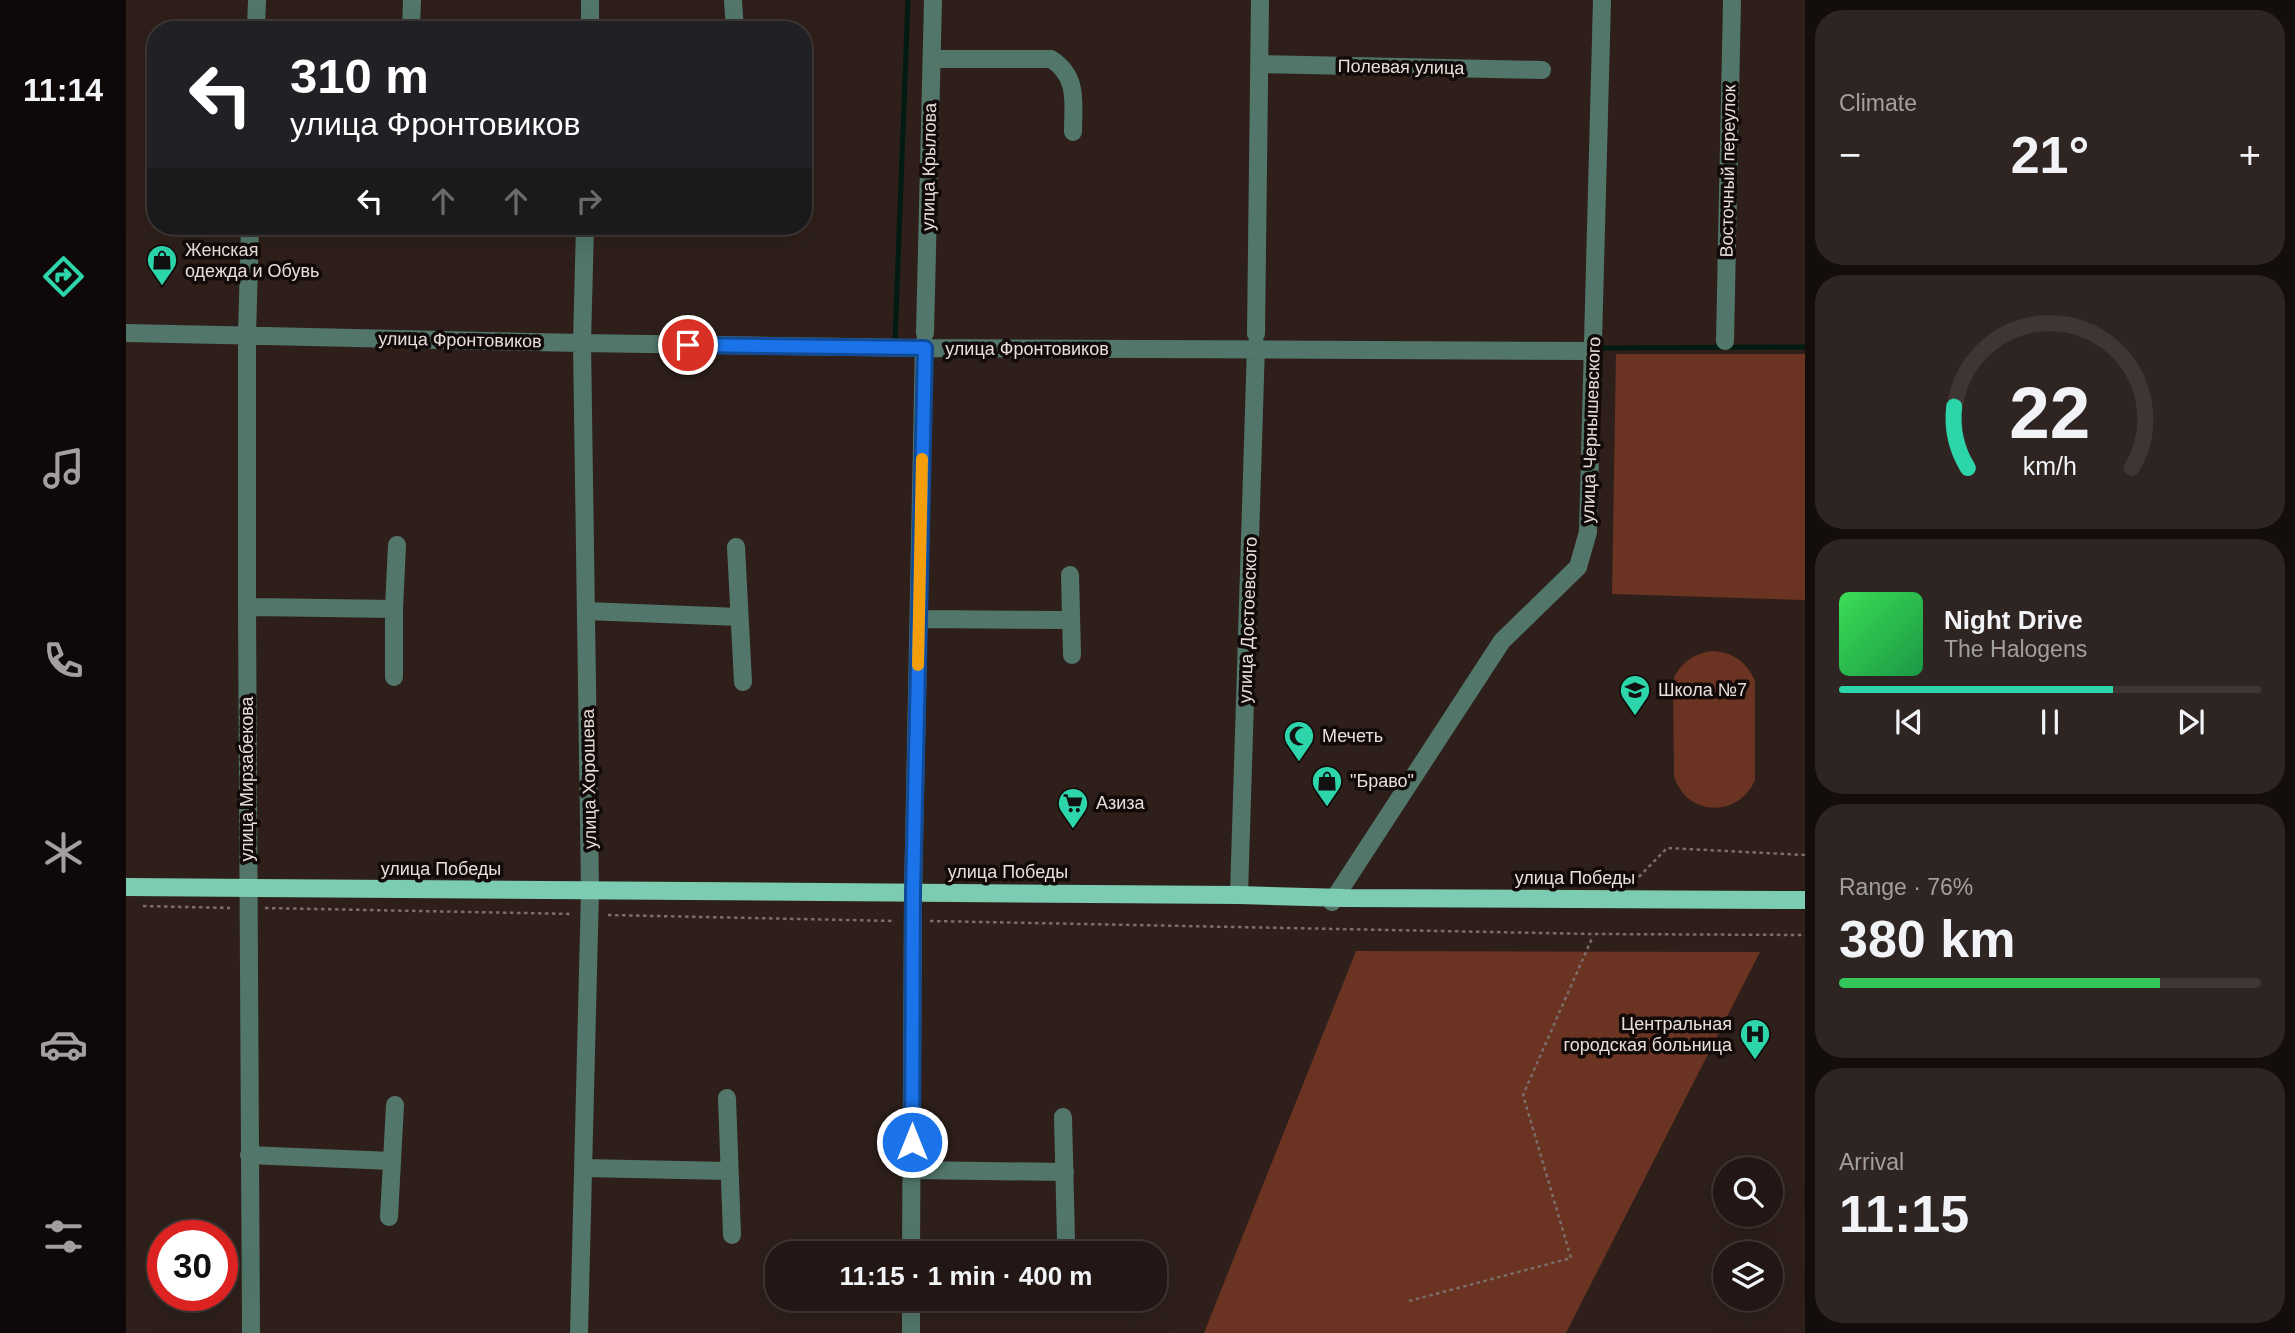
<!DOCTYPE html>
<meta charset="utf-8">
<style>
body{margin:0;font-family:Arial,sans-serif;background:#2e2422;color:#f1f3f6;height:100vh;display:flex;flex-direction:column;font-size:26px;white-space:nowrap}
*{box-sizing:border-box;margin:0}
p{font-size:23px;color:#a29fa0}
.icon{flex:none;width:38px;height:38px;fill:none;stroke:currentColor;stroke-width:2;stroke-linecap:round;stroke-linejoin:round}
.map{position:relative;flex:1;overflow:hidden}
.drawer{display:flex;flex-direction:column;gap:10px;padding:10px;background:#130d0b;width:490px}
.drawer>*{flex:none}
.top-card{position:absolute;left:21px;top:21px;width:665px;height:214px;border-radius:28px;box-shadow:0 7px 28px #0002,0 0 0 2px #3f3634;background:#202124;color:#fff;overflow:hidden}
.controls{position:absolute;left:1587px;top:1157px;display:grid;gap:14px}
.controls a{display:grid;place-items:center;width:70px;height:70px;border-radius:50%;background:#221714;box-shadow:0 7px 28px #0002,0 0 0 2px #3f3634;font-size:35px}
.speed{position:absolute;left:21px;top:1220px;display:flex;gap:14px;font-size:35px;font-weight:700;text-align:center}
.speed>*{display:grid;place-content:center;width:91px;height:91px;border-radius:50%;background:#221714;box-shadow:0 7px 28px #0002,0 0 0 2px #3f3634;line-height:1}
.speed .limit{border:10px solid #d22;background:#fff;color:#111}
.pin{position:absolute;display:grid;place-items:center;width:60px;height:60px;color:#fff;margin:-30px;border:4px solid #fff;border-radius:50%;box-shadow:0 2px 7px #0007}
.me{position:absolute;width:77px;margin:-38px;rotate:0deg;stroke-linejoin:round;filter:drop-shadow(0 0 5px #0008)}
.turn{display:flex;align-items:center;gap:24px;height:147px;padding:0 28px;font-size:32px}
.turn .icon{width:91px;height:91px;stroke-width:2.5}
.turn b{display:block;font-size:49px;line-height:60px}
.lanes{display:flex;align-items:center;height:66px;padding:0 28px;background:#0003;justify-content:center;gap:35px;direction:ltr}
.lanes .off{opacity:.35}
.big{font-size:52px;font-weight:700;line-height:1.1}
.drawer .card{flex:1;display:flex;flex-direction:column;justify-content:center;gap:10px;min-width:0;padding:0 24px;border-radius:28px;background:#2e2422}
.drawer .dial{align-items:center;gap:0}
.dial svg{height:182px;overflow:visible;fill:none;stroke:#3f3634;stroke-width:7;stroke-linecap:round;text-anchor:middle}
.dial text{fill:#f1f3f6;stroke:none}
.song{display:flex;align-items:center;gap:21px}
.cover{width:84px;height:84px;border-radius:10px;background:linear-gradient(135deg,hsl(130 70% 55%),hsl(140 70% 35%))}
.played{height:7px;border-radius:4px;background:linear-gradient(90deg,#2dd5ab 65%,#3f3634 65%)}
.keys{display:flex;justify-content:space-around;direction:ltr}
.heat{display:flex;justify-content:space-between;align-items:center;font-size:38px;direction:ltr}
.charge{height:10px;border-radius:5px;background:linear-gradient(90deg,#34c759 76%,#3f3634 0)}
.trip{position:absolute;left:639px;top:1241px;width:402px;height:70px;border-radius:28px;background:#221714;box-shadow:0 7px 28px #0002,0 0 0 2px #3f3634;font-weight:700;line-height:70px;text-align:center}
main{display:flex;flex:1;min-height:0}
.tabs{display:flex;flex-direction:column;width:126px;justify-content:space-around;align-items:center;background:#0e0908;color:#a29fa0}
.tabs .icon{width:49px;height:49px}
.tabs .on{color:#2dd5ab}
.tabs b{font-size:32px;color:#f1f3f6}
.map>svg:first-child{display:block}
.green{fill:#6a3322}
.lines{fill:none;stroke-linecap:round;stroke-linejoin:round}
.stream{stroke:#001b12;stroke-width:5}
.path{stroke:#7b6e69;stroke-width:2.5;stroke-dasharray:3.5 3.5;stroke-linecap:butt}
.minor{stroke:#52776a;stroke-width:18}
.major{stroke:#7cccb2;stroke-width:18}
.route-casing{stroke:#114b97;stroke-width:18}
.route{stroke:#1a73e8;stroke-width:12}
.slow{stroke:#f59e0b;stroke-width:12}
.labels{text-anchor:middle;stroke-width:7;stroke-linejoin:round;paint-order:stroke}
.street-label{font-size:18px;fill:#e9deda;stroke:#110a08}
.poi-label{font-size:18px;fill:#e9deda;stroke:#110a08;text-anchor:start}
</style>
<main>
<nav class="tabs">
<b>11:14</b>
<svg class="icon on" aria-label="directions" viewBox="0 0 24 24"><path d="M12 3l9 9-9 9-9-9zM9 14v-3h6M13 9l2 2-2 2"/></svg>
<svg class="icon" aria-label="music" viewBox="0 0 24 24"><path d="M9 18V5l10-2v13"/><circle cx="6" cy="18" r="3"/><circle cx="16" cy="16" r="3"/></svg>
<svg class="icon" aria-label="phone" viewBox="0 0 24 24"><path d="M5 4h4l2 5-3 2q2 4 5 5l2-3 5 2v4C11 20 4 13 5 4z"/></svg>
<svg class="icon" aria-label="climate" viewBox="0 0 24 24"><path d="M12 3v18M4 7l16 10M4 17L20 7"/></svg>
<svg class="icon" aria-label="car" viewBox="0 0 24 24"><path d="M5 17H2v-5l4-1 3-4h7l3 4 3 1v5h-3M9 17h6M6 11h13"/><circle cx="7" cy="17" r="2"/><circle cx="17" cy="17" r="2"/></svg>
<svg class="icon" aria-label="filters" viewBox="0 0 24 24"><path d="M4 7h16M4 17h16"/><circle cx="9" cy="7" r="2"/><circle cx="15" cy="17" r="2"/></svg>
</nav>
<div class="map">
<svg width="1679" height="1333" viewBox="0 0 1679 1333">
<rect width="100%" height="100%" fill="#2e1f1a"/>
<path class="green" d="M1490,354h189v246l-193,-6z
M1586,651c21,1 35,11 43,30v99c-16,38 -69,37 -81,-4l-1,-96c8,-18 20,-26 39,-29z
M1230,951l404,1 -194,381h-362z"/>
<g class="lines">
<path class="stream" d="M772,340h-3l13,-340
M1472,348l207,-1"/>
<path class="path" d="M1508,882l33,-34 138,7
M17,906l87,2
M139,908l308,6
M482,915l287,6
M804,921l663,13 212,1
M1283,1301l162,-43 -48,-163 70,-159"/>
<path class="minor" d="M607,1l2,29
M130,30l1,-30
M285,30l1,-30
M464,30v-30
M806,59h119c28,18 22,44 22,73
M1133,64l283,6
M124,226l-3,109v272l4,726
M0,333l456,10 342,5 669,3
M799,333l8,-333
M1130,334l4,-334
M1599,341l7,-341
M610,547l7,135
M944,575l2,80
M121,607l147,2
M460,611l153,6
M793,619l152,1
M268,677v-68l3,-64
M1113,895l17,-550
M1206,902l170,-261 76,-74 10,-35 14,-532
M601,1098l5,137
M937,1117l3,123
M123,1155l143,6
M457,1168l146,3
M786,1170l153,2
M263,1217l6,-112
M785,1253l2,-357 11,-553
M453,1333l11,-442 -8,-548 3,-117
M785,1333v-35"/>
<path class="major" d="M0,887l1113,8 105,3 461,2"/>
</g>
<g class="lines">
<g class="route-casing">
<path id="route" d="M562,345l237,3 -12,545 -1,249"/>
</g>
<use href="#route" class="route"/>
<path class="slow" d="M792,665l4,-206"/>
</g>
<defs>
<g id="shop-pin" transform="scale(1.575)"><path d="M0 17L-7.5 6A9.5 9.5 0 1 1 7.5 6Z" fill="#2dd5ab" stroke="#110a08"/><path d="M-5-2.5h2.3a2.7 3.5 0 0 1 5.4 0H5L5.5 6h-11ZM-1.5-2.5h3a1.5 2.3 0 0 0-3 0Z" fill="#111"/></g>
<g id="school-pin" transform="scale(1.575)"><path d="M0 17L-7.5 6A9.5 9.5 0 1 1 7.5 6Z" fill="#2dd5ab" stroke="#110a08"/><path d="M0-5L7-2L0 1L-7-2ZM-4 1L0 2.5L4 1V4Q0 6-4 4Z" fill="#111"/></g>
<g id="mosque-pin" transform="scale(1.575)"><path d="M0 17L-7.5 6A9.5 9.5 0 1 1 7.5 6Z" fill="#2dd5ab" stroke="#110a08"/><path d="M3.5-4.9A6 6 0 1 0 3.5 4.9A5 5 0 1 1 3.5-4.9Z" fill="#111"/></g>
<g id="supermarket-pin" transform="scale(1.575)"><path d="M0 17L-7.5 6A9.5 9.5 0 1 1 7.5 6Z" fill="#2dd5ab" stroke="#110a08"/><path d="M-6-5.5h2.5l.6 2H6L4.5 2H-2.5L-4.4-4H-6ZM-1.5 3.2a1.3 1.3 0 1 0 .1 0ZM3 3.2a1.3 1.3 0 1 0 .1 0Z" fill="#111"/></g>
<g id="hospital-pin" transform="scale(1.575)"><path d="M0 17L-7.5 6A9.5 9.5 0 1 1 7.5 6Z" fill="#2dd5ab" stroke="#110a08"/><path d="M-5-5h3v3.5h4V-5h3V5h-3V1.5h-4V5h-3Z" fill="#111"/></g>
</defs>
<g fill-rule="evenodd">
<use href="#shop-pin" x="36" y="260"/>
<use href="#school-pin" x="1509" y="690"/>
<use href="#mosque-pin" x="1173" y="736"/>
<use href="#shop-pin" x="1201" y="781"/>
<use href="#supermarket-pin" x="947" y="803"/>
<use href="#hospital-pin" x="1629" y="1034"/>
</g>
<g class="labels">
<g class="street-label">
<text transform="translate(1275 67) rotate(1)" y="6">Полевая улица</text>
<text transform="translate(803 167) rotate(-89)" y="6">улица Крылова</text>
<text transform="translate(1602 171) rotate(-89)" y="6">Восточный переулок</text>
<text transform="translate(334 340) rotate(1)" y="6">улица Фронтовиков</text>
<text x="901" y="355">улица Фронтовиков</text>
<text transform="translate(1465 430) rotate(-88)" y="6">улица Чернышевского</text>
<text transform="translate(1122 620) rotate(-88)" y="6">улица Достоевского</text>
<text transform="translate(121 779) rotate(-90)" y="6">улица Мирзабекова</text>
<text transform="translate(463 779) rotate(-91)" y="6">улица Хорошева</text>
<text x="315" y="875">улица Победы</text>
<text x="882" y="878">улица Победы</text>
<text x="1449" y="884">улица Победы</text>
</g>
<g class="poi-label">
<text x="59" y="256">Женская<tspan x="59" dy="21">одежда и Обувь</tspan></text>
<text x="1532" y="696">Школа №7</text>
<text x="1196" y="742">Мечеть</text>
<text x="1224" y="787">"Браво"</text>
<text x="970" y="809">Азиза</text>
<text x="1606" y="1030" text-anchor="end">Центральная<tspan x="1606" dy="21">городская больница</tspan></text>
</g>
</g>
</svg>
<div class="controls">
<a><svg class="icon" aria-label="search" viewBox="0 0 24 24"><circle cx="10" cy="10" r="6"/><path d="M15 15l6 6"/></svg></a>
<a><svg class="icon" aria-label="layers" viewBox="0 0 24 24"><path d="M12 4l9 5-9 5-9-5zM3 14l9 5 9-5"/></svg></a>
</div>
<div class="speed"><div class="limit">30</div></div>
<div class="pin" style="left:562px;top:345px;background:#d93025"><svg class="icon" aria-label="arrive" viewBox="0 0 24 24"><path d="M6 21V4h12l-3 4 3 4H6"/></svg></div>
<svg class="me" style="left:786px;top:1142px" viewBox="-20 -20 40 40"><circle r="17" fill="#1a73e8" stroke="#fff" stroke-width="3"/><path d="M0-11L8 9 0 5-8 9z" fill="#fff"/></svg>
<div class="trip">11:15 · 1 min · 400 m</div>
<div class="top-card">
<div class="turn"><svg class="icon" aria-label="left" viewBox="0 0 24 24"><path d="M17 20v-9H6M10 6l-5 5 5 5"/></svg><div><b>310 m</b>улица Фронтовиков</div></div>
<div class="lanes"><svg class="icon" aria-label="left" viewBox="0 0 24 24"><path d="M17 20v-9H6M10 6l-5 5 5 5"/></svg><svg class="icon off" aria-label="ahead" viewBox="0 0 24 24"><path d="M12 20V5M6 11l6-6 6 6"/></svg><svg class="icon off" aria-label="ahead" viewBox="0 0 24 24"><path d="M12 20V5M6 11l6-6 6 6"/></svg><svg class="icon off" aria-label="right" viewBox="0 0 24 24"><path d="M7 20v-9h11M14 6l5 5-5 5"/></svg></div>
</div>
</div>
<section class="drawer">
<div class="card"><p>Climate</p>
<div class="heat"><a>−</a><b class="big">21°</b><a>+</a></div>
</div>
<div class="card dial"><svg viewBox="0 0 100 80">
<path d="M14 69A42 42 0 1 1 86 69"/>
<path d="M14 69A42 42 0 0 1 8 42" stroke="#2dd5ab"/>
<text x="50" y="56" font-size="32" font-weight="700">22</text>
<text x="50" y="72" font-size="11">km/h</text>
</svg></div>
<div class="card">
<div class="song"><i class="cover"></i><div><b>Night Drive</b><p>The Halogens</p></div></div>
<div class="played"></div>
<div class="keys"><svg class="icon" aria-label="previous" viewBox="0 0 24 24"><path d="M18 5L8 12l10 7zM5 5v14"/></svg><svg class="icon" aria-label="pause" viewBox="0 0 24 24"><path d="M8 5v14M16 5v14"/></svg><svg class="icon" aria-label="next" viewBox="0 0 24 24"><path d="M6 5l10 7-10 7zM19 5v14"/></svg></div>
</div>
<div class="card"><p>Range · 76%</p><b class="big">380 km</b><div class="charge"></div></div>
<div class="card"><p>Arrival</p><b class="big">11:15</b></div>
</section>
</main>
